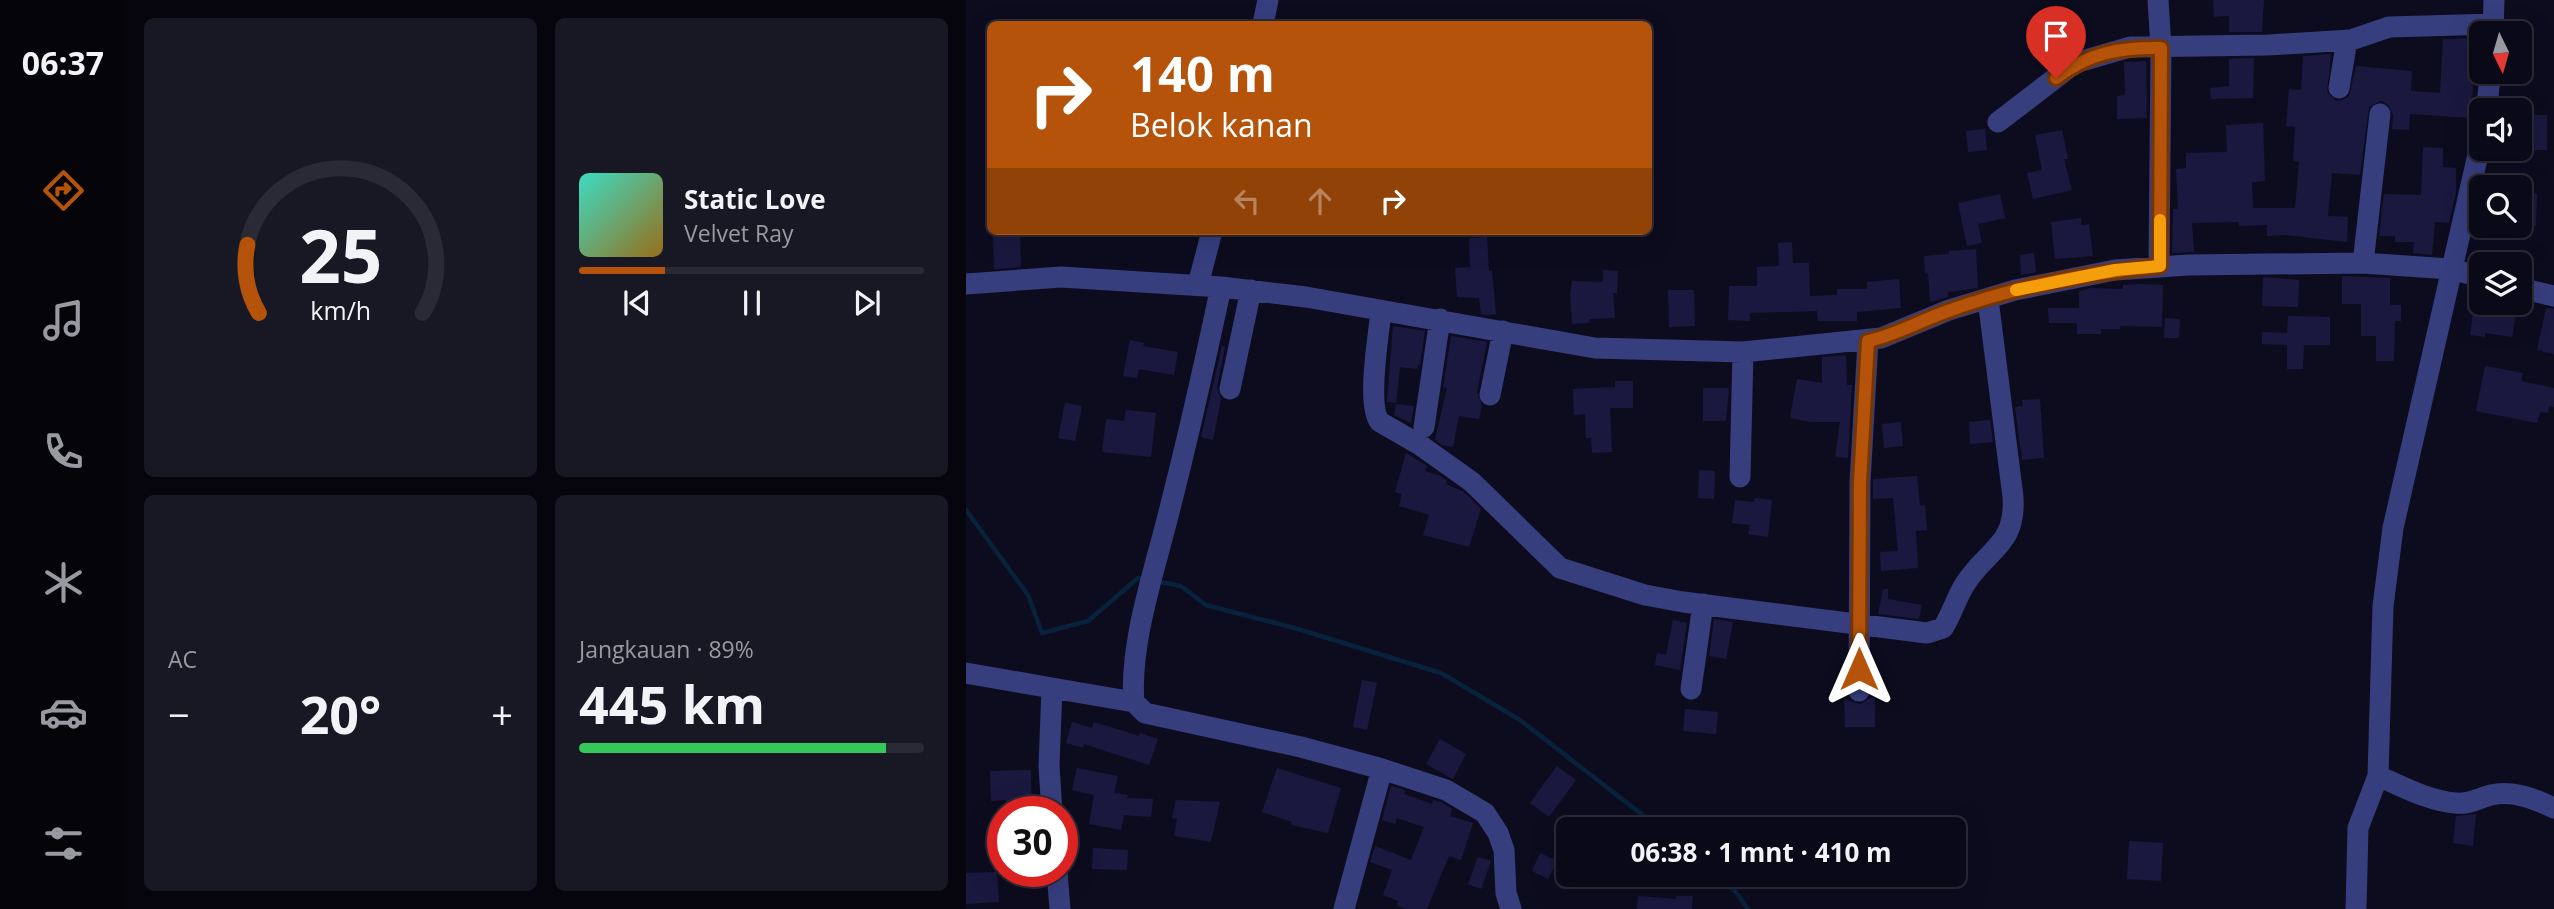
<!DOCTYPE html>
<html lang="id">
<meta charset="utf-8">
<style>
body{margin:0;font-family:"Open Sans",sans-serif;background:#181724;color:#f1f3f6;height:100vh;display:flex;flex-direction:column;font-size:26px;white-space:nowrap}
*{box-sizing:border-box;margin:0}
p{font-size:23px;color:#999aa1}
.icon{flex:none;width:38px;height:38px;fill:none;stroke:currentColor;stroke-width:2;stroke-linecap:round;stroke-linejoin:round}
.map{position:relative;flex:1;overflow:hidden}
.details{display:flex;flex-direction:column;gap:18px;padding:18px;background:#06050d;width:840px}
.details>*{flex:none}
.top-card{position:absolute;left:21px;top:21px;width:665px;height:214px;border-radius:10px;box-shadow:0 7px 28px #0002,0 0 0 2px #2a2a36;background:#b45309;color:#fff;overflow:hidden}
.needle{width:46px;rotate:175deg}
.fabs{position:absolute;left:1503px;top:21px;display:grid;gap:14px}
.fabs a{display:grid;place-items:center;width:63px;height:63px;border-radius:10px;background:#0a0917;box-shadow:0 7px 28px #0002,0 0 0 2px #2a2a36;font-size:35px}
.speed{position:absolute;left:21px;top:796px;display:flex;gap:14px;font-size:35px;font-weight:700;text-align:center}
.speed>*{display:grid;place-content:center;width:91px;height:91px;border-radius:50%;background:#0a0917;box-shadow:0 7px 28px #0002,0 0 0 2px #2a2a36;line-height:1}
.speed .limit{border:10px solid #d22;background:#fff;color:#111}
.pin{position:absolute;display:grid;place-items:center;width:60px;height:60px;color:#fff;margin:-72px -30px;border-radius:50% 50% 50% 0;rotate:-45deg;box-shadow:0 0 7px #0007}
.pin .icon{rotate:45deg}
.me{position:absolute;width:77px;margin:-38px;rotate:0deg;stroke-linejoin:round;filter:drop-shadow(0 0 5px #0008)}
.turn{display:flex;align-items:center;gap:24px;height:147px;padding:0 28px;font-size:32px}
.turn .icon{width:91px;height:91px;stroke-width:2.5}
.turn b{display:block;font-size:49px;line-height:60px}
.lanes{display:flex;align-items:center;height:66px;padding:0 28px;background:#0003;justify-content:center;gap:35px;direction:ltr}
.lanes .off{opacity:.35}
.big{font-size:52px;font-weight:700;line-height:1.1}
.details .card{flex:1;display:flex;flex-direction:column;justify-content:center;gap:10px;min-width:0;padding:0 24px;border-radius:10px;background:#181724}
.details .dial{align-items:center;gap:0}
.dial svg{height:182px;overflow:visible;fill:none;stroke:#2a2a36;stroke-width:7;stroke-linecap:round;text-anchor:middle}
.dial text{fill:#f1f3f6;stroke:none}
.song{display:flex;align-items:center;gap:21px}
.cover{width:84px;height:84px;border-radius:10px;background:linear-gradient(135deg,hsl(170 70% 55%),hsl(40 70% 35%))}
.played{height:7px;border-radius:4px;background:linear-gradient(90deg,#b45309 25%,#2a2a36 25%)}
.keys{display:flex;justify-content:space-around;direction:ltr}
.heat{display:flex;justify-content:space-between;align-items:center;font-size:38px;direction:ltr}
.charge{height:10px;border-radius:5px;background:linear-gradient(90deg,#34c759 89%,#2a2a36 0)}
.details .tiles{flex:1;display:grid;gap:18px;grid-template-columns:repeat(2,1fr)}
.trip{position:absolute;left:590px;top:817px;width:410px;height:70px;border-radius:10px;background:#0a0917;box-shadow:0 7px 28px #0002,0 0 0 2px #2a2a36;font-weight:700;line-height:70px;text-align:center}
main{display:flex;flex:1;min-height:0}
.menu{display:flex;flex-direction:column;width:126px;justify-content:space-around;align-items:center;background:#040409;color:#999aa1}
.menu .icon{width:49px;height:49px}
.menu .on{color:#b45309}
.menu b{font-size:32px;color:#f1f3f6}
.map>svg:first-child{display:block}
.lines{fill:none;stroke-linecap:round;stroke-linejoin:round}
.stream{stroke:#08223c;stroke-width:4.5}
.building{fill:#1b1840}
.minor{stroke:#363e7e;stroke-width:21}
.route-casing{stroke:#753606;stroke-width:18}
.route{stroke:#b45309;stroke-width:12}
.slow{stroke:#f59e0b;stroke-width:12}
</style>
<main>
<nav class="menu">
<b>06:37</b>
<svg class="icon on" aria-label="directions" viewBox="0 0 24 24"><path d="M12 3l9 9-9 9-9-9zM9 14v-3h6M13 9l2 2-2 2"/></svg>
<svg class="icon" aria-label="music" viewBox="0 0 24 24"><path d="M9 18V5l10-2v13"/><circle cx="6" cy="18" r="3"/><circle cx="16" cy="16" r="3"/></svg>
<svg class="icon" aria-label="phone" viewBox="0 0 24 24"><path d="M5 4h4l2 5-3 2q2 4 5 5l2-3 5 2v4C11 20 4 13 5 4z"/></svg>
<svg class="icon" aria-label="climate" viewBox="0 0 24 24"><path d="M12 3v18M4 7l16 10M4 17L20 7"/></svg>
<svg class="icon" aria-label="car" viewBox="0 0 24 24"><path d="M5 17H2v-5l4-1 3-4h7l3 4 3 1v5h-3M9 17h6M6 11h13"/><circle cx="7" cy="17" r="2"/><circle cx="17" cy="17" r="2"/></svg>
<svg class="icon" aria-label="filters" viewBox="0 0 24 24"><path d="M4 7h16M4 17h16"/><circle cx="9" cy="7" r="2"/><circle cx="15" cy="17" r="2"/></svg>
</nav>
<section class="details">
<div class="tiles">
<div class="card dial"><svg viewBox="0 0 100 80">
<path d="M14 69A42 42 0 1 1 86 69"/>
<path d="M14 69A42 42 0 0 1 9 39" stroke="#b45309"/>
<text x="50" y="56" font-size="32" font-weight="700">25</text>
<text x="50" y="72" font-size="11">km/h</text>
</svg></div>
<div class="card">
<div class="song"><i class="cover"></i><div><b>Static Love</b><p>Velvet Ray</p></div></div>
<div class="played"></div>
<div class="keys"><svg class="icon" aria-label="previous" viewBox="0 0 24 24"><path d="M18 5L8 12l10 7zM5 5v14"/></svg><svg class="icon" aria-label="pause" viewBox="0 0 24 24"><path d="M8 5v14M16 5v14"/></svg><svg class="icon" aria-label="next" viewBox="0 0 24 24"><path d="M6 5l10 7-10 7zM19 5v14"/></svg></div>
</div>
<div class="card"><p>AC</p>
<div class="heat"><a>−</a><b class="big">20°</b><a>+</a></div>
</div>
<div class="card"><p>Jangkauan · 89%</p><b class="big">445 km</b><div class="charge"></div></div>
</div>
</section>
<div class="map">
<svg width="1588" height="909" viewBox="0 0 1588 909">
<rect width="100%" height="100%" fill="#0d0c1f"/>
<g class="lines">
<path class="stream" d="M0,510l62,85 14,38 46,-12 50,-43 6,1
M190,581l25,5 25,19 92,24 143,44 79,47 142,110
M750,875l19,16 13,18"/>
</g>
<path class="building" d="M1247,0h51l-2,32h-33v-16l-15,1z
M1515,38l1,6h-8l-2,74 -62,-4 -1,16 -17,-1 1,-14 -5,-11 -7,-3 -12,6 -9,68 -28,-2 -4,43 20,1 -1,25 -61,-7 -19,1v-11l-28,1 -1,-4 -46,1 2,29 -22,1 1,-44h5l-2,-40 10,-1v-15l41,-1 -1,-27 37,-2 2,58 -13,1 1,26h42l4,-46 -6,-1 2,-34 -9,-1 3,-37 12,1 2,-34 28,-2 -4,38 9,9 7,-1 6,-4 7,-30 56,5 -1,20 29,2 3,-54z
M1288,58l-1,40 -42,1 -1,-11 19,-2v-27z
M1180,61l1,57 -30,1v-23l8,-1 -1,-33z
M1554,115h27v35h-27z
M1019,129l2,21 -19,2 -2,-21z
M1096,130l6,29h-4l8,31 -39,9 -6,-26 15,-3 -7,-35z
M1457,147l20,1v19l13,1v25l-7,30 -14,-1 -3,33 -19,-2 1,-11h-19v-6h-16l5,-42 37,1z
M1554,193l17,1 -1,32h-16z
M1034,194l5,24 -27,6 4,19 -15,3 -9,-43z
M1115,218v7l8,-1 4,32 -38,3 -4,-37z
M54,235l1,32 -27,2 -1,-33z
M521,237l2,34h3l4,43 -10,1 -5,-1 -2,-16 -22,-1 -2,-29 15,-1 -1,-29z
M826,242l1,21h16l1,33 27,-1v-6h30v-7l32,-3 2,29 -44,4v9h-39l-1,-10 -67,2v8l-22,-1 1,-34h28v-19l22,-1 -1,-23z
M1010,249l2,39 -30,4v5l-18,5 -2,-29 -3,1 -1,-18 25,-2v-3z
M1068,253l2,19 -15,3 -1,-20z
M637,270l15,1 -1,22h-4l2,25 -26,1 1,4 -18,1 -2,-30 2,-13 31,1z
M1376,276l48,2v27h11v16h-6l-1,40h-18v-25h-15v-32h-19z
M1297,277l36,3 -1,27 -36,-1z
M1174,284l23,1 -1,42 -42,-1v3h-19v5h-24v-11h-28l-1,-15h31v-17l12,-3 32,1v-4z
M702,290h26l1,36 -26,1z
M1508,306l42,6 -4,25 -27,-4v4l-15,-2z
M1580,308l8,1v45l-17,-4z
M1322,316l42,1v28h-26l-1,24h-16v-24l-25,-1v-12l25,1z
M1199,318l15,1 -1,19h-15z
M427,326l32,5 -5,34 -2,-1 -1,5 -17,-2 -4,36 -9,-1v-2z
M485,336l36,6 -10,50 5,14 -3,13 -20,-3 -6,31 -11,-2 -7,-5 12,-52 -4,-1z
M164,340l14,3 -1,3 35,6 -4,23 -35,-6 -2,9 -14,-2z
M256,346l3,1 -8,40 4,12 -8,41 -12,-3z
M880,355l1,30h5l-4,73 -13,-1 5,-35h-29l-21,-4 7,-39 25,4v-26z
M1519,366l38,7 -2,8 33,7v19l-5,-1 -1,7 -8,-1 -3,11 -61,-12z
M649,381h18v27h-23l2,44 -20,1 -1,-15h-5l-1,-24 -11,1 -1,-26 42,-2z
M737,388h26l-3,33h-23z
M1074,399l4,59 -22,2 -7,-53 8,-1 -1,-6z
M99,403l17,3 -7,35 -17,-3z
M430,404l18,2 -3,17 -17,-8z
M160,410l30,3 -5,44 -49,-5 4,-33 18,2z
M1024,420l3,22 -23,2 -1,-22z
M935,422l2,24 -19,2 -2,-24z
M440,453l21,13 -2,5 16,5 6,5 -1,3 18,8 17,17 -12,38 -46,-12 6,-20 -30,-9 3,-12 -7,-2z
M733,470l16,1 -1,28 -16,-1z
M951,476l3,30 5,-1 2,25 -11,1 2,37 -37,3 -1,-19 18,-1 -5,-53 -20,1v-20z
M789,498l17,2 -4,37 -20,-3 2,-9 -18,-2 3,-23 19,2z
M917,589h5v10l34,6 -3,14 -41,-5z
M748,619l19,3 -7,37 -17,-3z
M707,620l14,3 -7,47 -25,-5 2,-12 9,2z
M396,680l15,3 -10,47 -14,-3z
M904,698h5v29h-30l-1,-28 16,5z
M719,709l33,3 -2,22 -33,-3z
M106,722l20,6 2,-6 45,14 1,-3 18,6 -9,26 -65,-21 -1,4 -17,-5z
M474,739l26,15 -13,25 -27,-15z
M591,766l19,14 -27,37 -19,-14z
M111,768l41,8 -4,17 14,2 -1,3 26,1 -2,18 -27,-2 -3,15 -32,-6 5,-29 -22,-5z
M311,768l64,20 -13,45 -37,-8 1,-3 -30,-10z
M65,770l1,42h-26v-12l-15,1 -1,-30z
M425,786l14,4 -1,4 28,10 1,-4 8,2 11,7 -2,7 23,7 -12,37 -12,-4 -22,53h-20l-10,-3 1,-5 -15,-6 9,-25 -22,-8 5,-16 36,14 13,-33 -27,-9 -2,6 -13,-4z
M210,800l44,2 -9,40 -37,-6 3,-17 -5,-1z
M1510,814l-3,32 -20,-3 3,-27z
M1163,841l34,2 -2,38 -34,-2z
M127,848l35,2 -1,20 -35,-1z
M574,853l17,8 -9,18 -16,-8z
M512,857l13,4 -10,28 -13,-5z
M31,872l2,30 -33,2v-31z
M672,896l38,3v-3h17l-1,13h-55z"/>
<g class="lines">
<path class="minor" d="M1192,0l3,48 -2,218
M297,24l5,-24
M1527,33l1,-33
M1373,88l8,-48
M1520,110l5,-38
M1032,122l77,-59 55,-16 138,-2 83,-5 38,-13 105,-3
M1397,263l17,-149
M0,284l95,-7 160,10 85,10 289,51 148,4 138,-14 68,-28 66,-20 100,-20 73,-5 175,-2 87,6 32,8
M232,285l14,-54
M255,287c-16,75 -33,151 -52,225 -14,57 -40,132 -35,190l11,11 156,34 81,22 64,21 39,23 13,20 6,17 2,43 5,16
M1554,288l34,8
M415,311c-2,23 -15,94 -1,111l40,23 52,37 88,86 85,27 38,7 244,31 16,-5c9,-14 13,-30 22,-44 23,-36 51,-38 48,-87l-25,-198
M264,389l21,-99
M524,395l13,-64
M458,427l16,-108
M774,477l3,-125
M0,673l86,15
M725,689l12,-85
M893,691l1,-209 8,-141
M1412,776c24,10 50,25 77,27 13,2 24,-5 36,-8 22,-5 44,4 63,13
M86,812l-3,-46 3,-78 82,14
M91,872l3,37
M378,909l38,-140
M1390,909l2,-81 20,-52 5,-170 10,-78 89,-391"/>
</g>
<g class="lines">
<g class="route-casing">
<path id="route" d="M893,669l1,-187 8,-141c28,-6 54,-21 80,-30 68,-25 140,-38 212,-45l1,-218c-41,-1 -72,5 -105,30"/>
</g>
<use href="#route" class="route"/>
<path class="slow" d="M1050,290l99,-20 45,-4v-46"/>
</g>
</svg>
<div class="fabs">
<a><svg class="needle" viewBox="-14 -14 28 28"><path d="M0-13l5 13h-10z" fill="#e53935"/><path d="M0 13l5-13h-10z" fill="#999aa1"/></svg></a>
<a><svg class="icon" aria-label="sound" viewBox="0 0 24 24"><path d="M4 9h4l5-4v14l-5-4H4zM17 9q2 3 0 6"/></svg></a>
<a><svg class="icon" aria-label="search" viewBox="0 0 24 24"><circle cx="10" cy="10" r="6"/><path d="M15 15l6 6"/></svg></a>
<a><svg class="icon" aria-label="layers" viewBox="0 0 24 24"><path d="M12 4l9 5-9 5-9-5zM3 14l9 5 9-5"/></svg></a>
</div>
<div class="speed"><div class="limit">30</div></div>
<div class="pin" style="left:1090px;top:78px;background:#d93025"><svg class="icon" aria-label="arrive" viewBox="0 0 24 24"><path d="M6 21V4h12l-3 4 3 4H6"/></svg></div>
<svg class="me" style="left:893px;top:669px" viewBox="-20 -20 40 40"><path d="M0-17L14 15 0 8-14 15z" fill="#b45309" stroke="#fff" stroke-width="4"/></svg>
<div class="trip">06:38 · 1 mnt · 410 m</div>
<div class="top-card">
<div class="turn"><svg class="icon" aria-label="right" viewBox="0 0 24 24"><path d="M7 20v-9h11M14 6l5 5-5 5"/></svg><div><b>140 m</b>Belok kanan</div></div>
<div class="lanes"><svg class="icon off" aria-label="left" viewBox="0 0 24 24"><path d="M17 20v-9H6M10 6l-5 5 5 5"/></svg><svg class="icon off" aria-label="ahead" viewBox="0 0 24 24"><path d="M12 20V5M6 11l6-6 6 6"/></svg><svg class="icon" aria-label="right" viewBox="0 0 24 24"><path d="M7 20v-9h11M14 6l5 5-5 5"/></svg></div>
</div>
</div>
</main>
